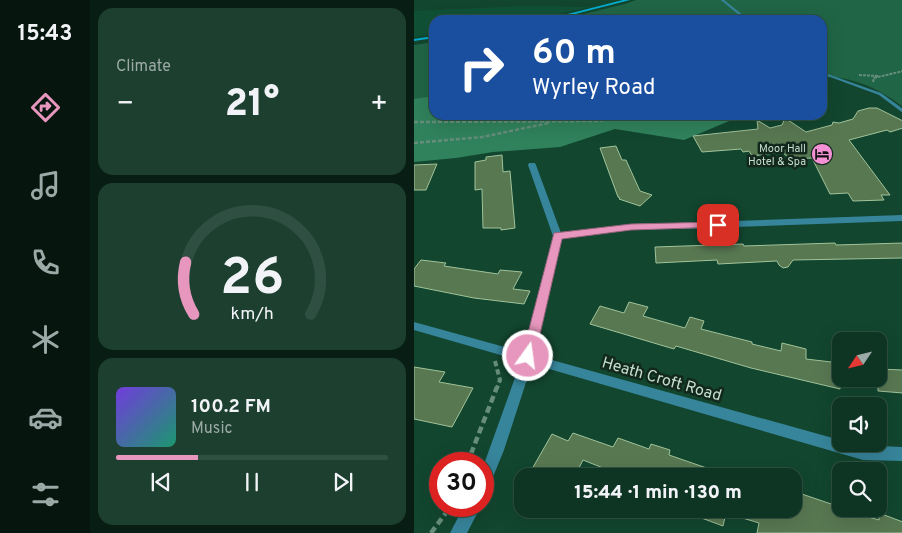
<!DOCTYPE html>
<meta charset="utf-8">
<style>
body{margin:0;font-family:Overpass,sans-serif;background:#1c3f30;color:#f1f3f6;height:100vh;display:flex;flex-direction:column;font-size:19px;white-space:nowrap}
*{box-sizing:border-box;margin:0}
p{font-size:16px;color:#9baaa6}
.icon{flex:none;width:28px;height:28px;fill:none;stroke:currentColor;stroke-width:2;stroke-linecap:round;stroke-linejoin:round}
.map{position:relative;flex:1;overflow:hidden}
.panel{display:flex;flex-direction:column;gap:8px;padding:8px;background:#081d13;width:324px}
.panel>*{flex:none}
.guide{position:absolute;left:15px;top:15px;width:398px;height:105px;border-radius:15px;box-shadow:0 5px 20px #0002,0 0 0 1px #2e4f41;background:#1a4fa0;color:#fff;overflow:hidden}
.needle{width:32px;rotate:235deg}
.buttons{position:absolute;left:418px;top:332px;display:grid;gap:10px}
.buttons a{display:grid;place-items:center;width:55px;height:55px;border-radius:10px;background:#0e3423;box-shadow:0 5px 20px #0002,0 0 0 1px #2e4f41;font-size:25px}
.speed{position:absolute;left:15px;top:452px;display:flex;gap:10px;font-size:25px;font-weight:700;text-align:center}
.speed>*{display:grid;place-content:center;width:65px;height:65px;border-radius:50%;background:#0e3423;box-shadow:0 5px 20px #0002,0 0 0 1px #2e4f41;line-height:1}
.speed .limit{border:8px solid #d22;background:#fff;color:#111}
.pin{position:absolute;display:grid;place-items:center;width:42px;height:42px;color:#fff;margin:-21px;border-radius:10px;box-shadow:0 2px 8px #0006}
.me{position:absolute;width:55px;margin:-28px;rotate:14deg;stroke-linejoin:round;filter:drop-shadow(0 0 4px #0008)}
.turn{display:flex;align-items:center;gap:18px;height:105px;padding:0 20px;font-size:22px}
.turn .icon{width:65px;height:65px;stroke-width:2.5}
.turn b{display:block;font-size:35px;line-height:42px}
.big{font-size:38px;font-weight:800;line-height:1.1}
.panel .widget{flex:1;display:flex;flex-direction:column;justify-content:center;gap:8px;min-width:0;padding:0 18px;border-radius:15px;background:#1c3f30}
.panel .dial{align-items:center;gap:0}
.dial svg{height:130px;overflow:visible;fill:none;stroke:#2e4f41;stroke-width:7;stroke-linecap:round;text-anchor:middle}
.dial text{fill:#f1f3f6;stroke:none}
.song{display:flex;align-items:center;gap:15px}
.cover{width:60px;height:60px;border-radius:8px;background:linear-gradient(135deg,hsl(260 70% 55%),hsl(160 70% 35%))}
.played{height:5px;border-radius:2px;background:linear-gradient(90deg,#e797bd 30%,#2e4f41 30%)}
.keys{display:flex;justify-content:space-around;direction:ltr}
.heat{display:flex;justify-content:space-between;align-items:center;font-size:28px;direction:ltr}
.trip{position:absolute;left:100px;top:468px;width:288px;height:50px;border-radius:15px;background:#0e3423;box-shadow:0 5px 20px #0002,0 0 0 1px #2e4f41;font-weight:800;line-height:50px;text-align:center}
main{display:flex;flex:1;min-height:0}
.dock{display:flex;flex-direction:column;width:90px;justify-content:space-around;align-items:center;background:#06150e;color:#9baaa6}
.dock .icon{width:35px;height:35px}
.dock .selected{color:#e797bd}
.dock b{font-size:22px;color:#f1f3f6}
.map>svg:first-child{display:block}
.built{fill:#105136}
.green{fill:#206546}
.forest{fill:#30825c}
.building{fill:#587852;stroke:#a1c39a}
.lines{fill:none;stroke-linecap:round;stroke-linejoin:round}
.path-far3{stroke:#668e7b;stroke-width:2;stroke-dasharray:3 1;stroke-linecap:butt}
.path-far2{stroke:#668e7b;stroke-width:2.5;stroke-dasharray:4 2;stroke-linecap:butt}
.path-far1{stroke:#668e7b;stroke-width:4;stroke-dasharray:5.5 3;stroke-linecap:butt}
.path{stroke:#668e7b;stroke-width:4.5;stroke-dasharray:7 4;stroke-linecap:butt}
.lane{fill:#37859b;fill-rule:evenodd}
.street{fill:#37859b;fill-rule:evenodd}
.secondary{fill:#05add1;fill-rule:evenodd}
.route{fill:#e797bd;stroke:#96627b}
.labels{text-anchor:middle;stroke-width:5;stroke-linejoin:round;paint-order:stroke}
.far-poi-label{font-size:11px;fill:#c5dfd0;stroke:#13281d;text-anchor:end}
.near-street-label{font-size:16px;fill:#c5dfd0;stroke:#13281d}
</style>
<main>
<nav class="dock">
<b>15:43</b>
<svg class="icon selected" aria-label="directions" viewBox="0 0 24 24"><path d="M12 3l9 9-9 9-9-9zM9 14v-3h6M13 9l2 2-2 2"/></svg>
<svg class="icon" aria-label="music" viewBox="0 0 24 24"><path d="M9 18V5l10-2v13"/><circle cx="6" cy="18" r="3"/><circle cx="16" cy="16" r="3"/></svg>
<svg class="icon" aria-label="phone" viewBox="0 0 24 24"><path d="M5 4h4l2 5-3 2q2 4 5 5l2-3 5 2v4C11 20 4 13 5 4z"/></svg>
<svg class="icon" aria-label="climate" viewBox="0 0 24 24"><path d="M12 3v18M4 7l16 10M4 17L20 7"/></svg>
<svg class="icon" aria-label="car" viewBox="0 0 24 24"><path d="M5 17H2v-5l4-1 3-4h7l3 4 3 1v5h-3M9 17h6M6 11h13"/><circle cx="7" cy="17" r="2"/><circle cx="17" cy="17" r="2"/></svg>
<svg class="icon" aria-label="filters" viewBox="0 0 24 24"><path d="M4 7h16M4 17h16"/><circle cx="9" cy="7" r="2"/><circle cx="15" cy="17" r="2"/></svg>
</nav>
<section class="panel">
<div class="widget"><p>Climate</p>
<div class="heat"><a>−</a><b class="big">21°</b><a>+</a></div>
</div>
<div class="widget dial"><svg viewBox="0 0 100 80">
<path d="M14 69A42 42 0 1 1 86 69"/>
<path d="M14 69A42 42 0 0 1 9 37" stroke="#e797bd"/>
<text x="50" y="56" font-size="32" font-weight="700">26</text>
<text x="50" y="72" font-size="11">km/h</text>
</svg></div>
<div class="widget">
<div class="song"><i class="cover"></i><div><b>100.2 FM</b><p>Music</p></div></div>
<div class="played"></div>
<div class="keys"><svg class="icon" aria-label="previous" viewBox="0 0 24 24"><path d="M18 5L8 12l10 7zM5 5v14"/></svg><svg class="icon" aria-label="pause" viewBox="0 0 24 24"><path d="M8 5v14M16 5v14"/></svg><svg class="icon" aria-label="next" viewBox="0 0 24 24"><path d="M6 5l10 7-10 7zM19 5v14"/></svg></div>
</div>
</section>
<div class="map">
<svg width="489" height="533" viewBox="0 0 489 533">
<rect width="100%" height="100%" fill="#12462f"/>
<path class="built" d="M113,6l64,1 -61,13h-96v14l-20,3v-26z"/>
<path class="green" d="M222,0h266v106c-24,-18 -50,-30 -80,-29v-57h-263l66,-16z
M20,42v57l-20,4v-58z"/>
<path class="forest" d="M20,96v19h303l-3,4 -50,21 -69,-11 -55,18 -67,5 -37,6 -42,4v-63z"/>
<path class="building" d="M455,108h8l26,13v7l-13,4 -3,-2 -38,10 41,55h-9l3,5 -31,1 -5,-8 -18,1 -18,-36 -22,1 -8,-7 -30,4 -3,-5 -6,1 -2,-3 -39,3 -9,-16 65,-7 -1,-9 13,8 12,-3 3,-7 21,14 26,-7 1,-3 6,1 14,-4 5,-8z
M202,146l6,14h4l14,31 12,4 -12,11 -21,-7 1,-1 -2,-1 -18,-49z
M88,155l1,17 7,-1 5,57 -14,2v-2h-18l-1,-39 -7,1v-28l11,-2v-3z
M23,164l-11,26h-12v-25z
M421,243l1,2 67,-2v15l-110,2 -5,7 -5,1 -4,-3 -2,-4 -59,3 -1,-4 -61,3 -1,-16 88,-3 1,2z
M7,260l25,3 -2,3 54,8 2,-4 22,2 -9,17 17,2 -6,13 -50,-6 -60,-12v-17z
M215,302l19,5 -5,9 42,12 5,-11 14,4 -3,8 51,13v2l29,7 1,-8 24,6v10l34,4v26l-89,-21 -75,-22 -2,3 -84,-25 10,-18 24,7z
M0,367l31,5 -6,10 34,6 -21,39 -38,-8z
M464,369l25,1v23l-25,-2z
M159,433l40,14 5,-9 31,11 2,-5 19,6 -1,5 55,19v2h-101l-40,-16 -8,16h-47l24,-42 16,7z
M379,491l47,16v2l39,11v-7l24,9v11h-146l2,-10 -33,-10 -3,13 -43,-16v-1h113z"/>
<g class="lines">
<path class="path-far3" d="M445,75l19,1
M459,82l1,-4 29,-7"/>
<path class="path-far2" d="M0,122l184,-1 37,-6
M0,143l68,-6 67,-14"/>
<path class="path-far1" d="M81,361l5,19 -3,8"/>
<path class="path" d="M53,464l30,-77
M17,533l20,-27"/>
<path class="lane" d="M307,0h3l25,20h-4z
M408,72l59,21 22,16v4l-24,-18 -57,-21z"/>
<path class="street" d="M115,163h6l1,2 25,68 70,-9 87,-2 5,3 -5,3 -87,2 -69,8 -28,117 306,85v4l63,3v14l-40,-1 -331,-96 -28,86 -16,39 -5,2v-24l38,-106 -107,-31v-8l109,30 30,-116 -25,-71z
M489,215v6l-169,6 -5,-3 5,-3z
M50,506h17l-14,27h-17z"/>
<path class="secondary" d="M209,0h7l-78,20h-8z
M20,36v2l-20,3v-2z"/>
</g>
<path class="route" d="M304,222l5,3 -2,2 -90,3 -69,9 -27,117 -2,4 -5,2 -4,-2 -2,-4 32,-123 77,-9z"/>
<defs>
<g id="hotel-disc" transform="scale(1.125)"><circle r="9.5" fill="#f491d4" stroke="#13281d"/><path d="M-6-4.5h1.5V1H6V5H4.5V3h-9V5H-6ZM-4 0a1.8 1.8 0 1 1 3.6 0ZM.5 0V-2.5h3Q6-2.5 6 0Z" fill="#111"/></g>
</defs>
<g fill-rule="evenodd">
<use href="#hotel-disc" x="408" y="154"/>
</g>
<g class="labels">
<g class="far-poi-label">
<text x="392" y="152">Moor Hall<tspan x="392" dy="13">Hotel &amp; Spa</tspan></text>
</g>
<g class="near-street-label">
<text transform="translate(248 378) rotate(16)" y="6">Heath Croft Road</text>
</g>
</g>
</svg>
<div class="buttons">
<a><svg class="needle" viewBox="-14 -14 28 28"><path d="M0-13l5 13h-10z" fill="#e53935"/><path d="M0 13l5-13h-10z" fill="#9baaa6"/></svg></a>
<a><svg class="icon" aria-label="sound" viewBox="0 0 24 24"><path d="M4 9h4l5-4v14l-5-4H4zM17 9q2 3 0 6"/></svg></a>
<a><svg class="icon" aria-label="search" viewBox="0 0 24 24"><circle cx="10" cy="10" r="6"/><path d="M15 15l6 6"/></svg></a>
</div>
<div class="speed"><div class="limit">30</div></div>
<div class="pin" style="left:304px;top:225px;background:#d93025"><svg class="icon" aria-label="arrive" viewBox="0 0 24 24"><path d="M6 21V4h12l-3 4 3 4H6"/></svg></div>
<svg class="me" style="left:114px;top:356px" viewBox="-20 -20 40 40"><circle r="17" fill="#e797bd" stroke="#fff" stroke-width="3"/><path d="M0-11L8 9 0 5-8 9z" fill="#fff"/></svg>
<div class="trip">15:44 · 1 min · 130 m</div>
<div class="guide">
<div class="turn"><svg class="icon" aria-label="right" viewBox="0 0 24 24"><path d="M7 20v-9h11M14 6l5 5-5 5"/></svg><div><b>60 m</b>Wyrley Road</div></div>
</div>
</div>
</main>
